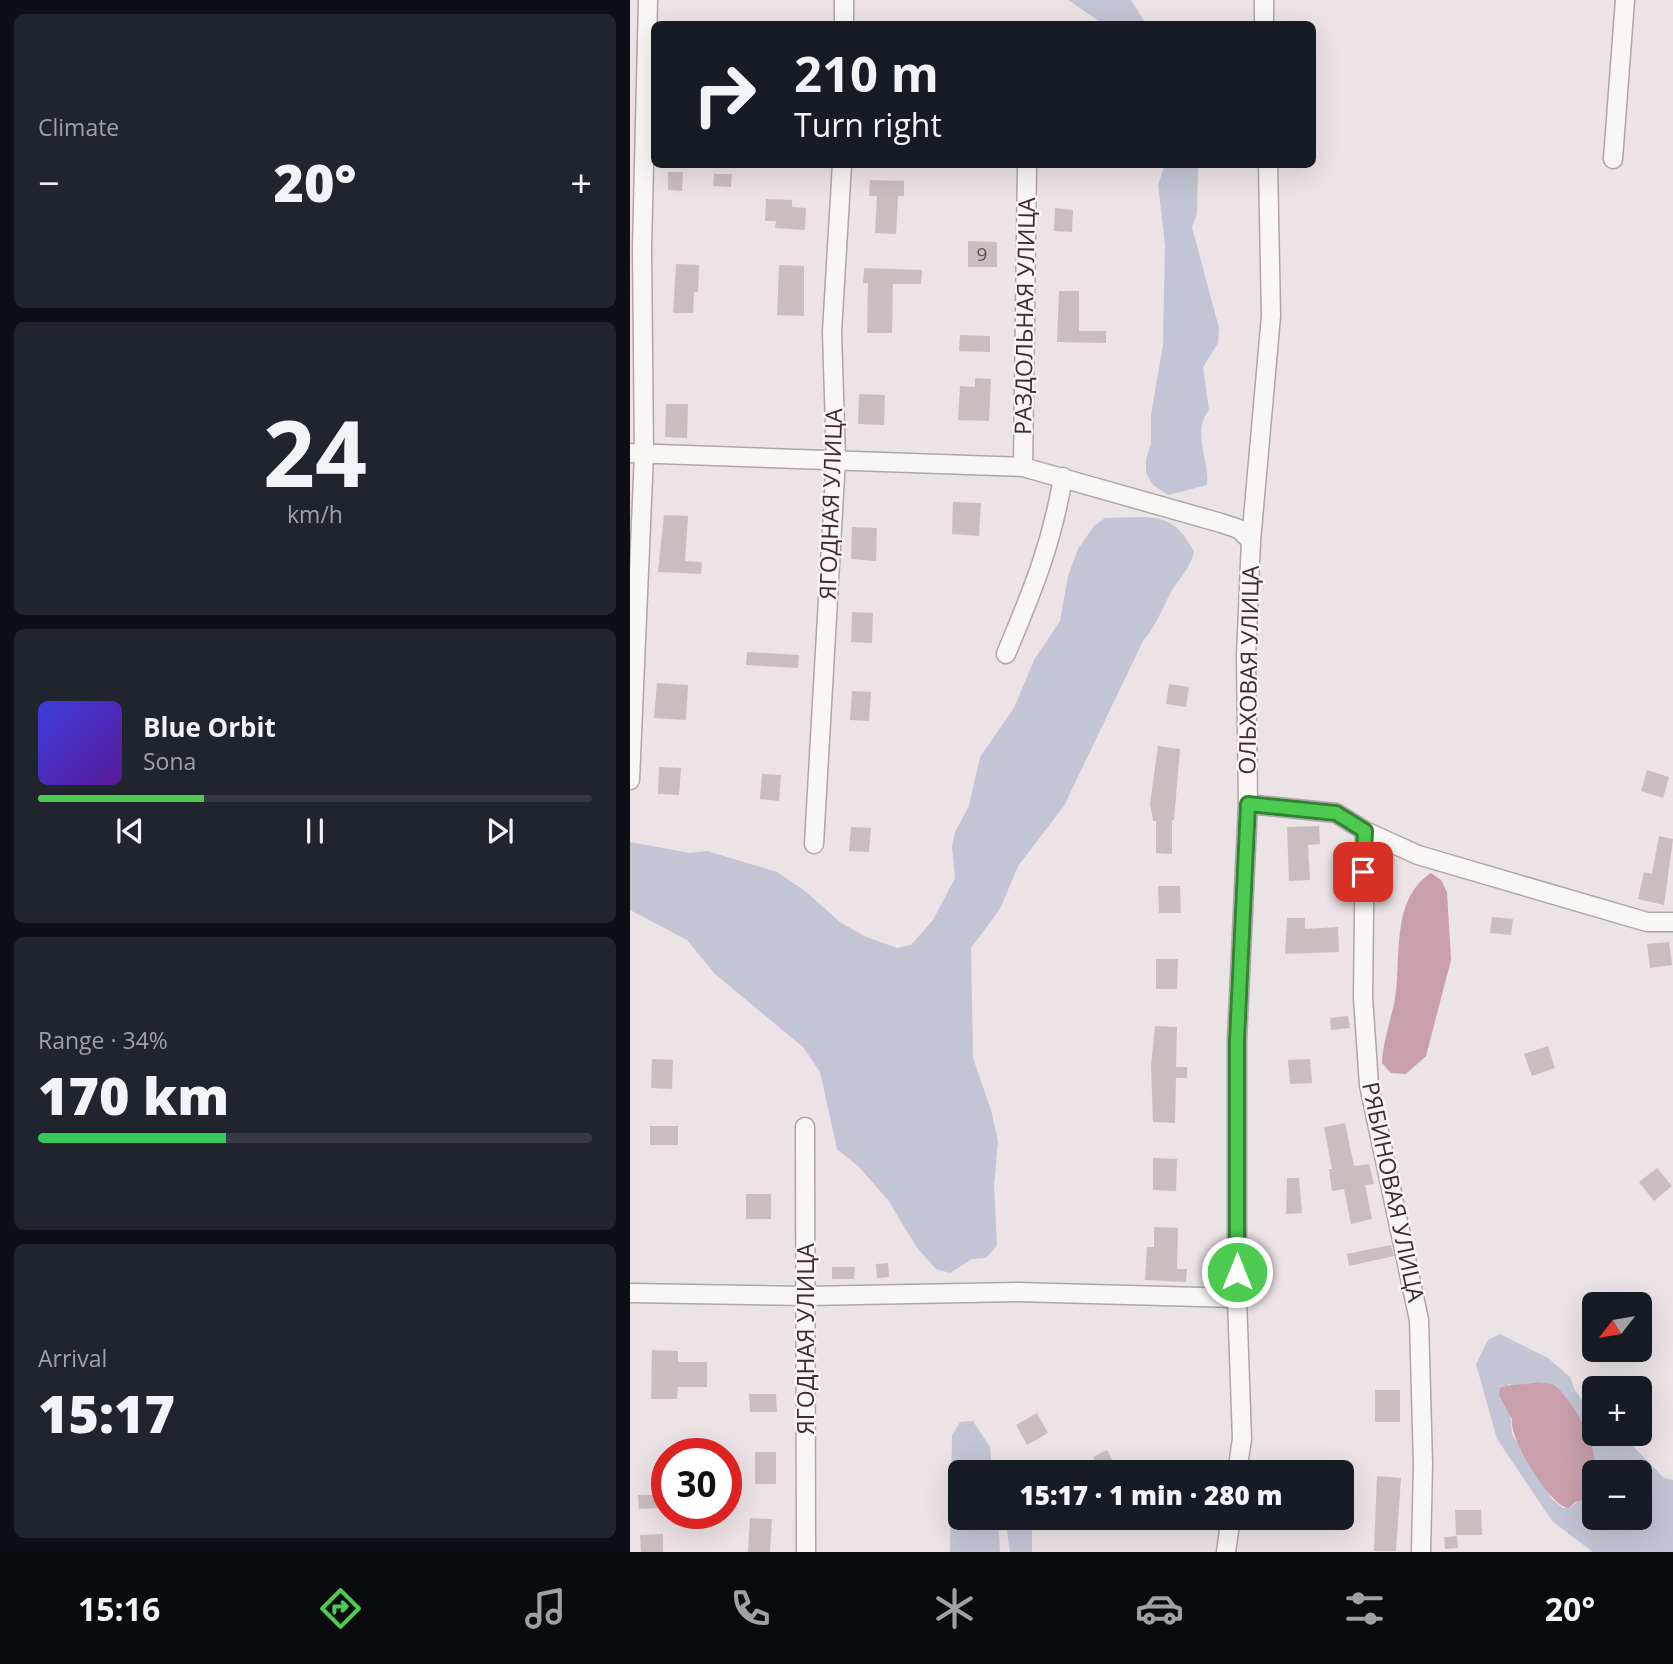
<!DOCTYPE html>
<meta charset="utf-8">
<style>
body{margin:0;font-family:"Open Sans",sans-serif;background:#20242c;color:#f1f3f6;height:100vh;display:flex;flex-direction:column;font-size:26px;white-space:nowrap}
*{box-sizing:border-box;margin:0}
p{font-size:23px;color:#9ea1a6}
.icon{flex:none;width:38px;height:38px;fill:none;stroke:currentColor;stroke-width:2;stroke-linecap:round;stroke-linejoin:round}
.map{position:relative;flex:1;overflow:hidden}
.drawer{display:flex;flex-direction:column;gap:14px;padding:14px;background:#0d0f14;width:630px}
.drawer>*{flex:none}
.top-card{position:absolute;left:21px;top:21px;width:665px;height:147px;border-radius:10px;box-shadow:0 7px 28px #0002;background:#171b24;color:#f1f3f6;overflow:hidden}
.needle{width:46px;rotate:239deg}
.tools{position:absolute;left:952px;top:1292px;display:grid;gap:14px}
.tools a{display:grid;place-items:center;width:70px;height:70px;border-radius:10px;background:#171b24;box-shadow:0 7px 28px #0002;font-size:35px}
.speed{position:absolute;left:21px;top:1438px;display:flex;gap:14px;font-size:35px;font-weight:700;text-align:center}
.speed>*{display:grid;place-content:center;width:91px;height:91px;border-radius:50%;background:#171b24;box-shadow:0 7px 28px #0002;line-height:1}
.speed .limit{border:10px solid #d22;background:#fff;color:#111}
.pin{position:absolute;display:grid;place-items:center;width:60px;height:60px;color:#fff;margin:-30px;border-radius:14px;box-shadow:0 4px 10px #0006}
.me{position:absolute;width:77px;margin:-38px;rotate:0deg;stroke-linejoin:round;filter:drop-shadow(0 0 5px #0008)}
.turn{display:flex;align-items:center;gap:24px;height:147px;padding:0 28px;font-size:32px}
.turn .icon{width:91px;height:91px;stroke-width:2.5}
.turn b{display:block;font-size:49px;line-height:60px}
.big{font-size:52px;font-weight:800;line-height:1.1}
.drawer .card{flex:1;display:flex;flex-direction:column;justify-content:center;gap:10px;min-width:0;padding:0 24px;border-radius:10px;background:#20242c}
.drawer .dial{align-items:center;gap:0}
.dial b{font-size:91px;line-height:1}
.song{display:flex;align-items:center;gap:21px}
.cover{width:84px;height:84px;border-radius:10px;background:linear-gradient(135deg,hsl(240 70% 55%),hsl(270 70% 35%))}
.played{height:7px;border-radius:4px;background:linear-gradient(90deg,#4dcb50 30%,#363941 30%)}
.keys{display:flex;justify-content:space-around;direction:ltr}
.heat{display:flex;justify-content:space-between;align-items:center;font-size:38px;direction:ltr}
.charge{height:10px;border-radius:5px;background:linear-gradient(90deg,#34c759 34%,#363941 0)}
.trip{position:absolute;left:318px;top:1460px;width:406px;height:70px;border-radius:10px;background:#171b24;box-shadow:0 7px 28px #0002;font-weight:800;line-height:70px;text-align:center}
.menu{display:flex;height:112px;justify-content:space-around;align-items:center;background:#090b0e;color:#9ea1a6}
.menu .icon{width:49px;height:49px}
.menu .active{color:#4dcb50}
.menu b{font-size:32px;color:#f1f3f6}
main{display:flex;flex:1;min-height:0}
.map>svg:first-child{display:block}
.green{fill:#c4c5d4;fill-rule:evenodd}
.water{fill:#c99fac}
.building{fill:#cabdc0}
.lines{fill:none;stroke-linecap:round;stroke-linejoin:round}
.minor-casing{stroke:#b2a4a7;stroke-width:21}
.minor{stroke:#f9f6f6;stroke-width:18}
.route-casing{stroke:#328434;stroke-width:18}
.route{stroke:#4dcb50;stroke-width:12}
.labels{text-anchor:middle;stroke-width:5;stroke-linejoin:round;paint-order:stroke}
.number-label{font-size:19px;fill:#645053}
.street-label{font-size:23px;fill:#422b2f;stroke:#f8f3f4}
</style>
<main>
<section class="drawer">
<div class="card"><p>Climate</p>
<div class="heat"><a>−</a><b class="big">20°</b><a>+</a></div>
</div>
<div class="card dial"><b>24</b><p>km/h</p></div>
<div class="card">
<div class="song"><i class="cover"></i><div><b>Blue Orbit</b><p>Sona</p></div></div>
<div class="played"></div>
<div class="keys"><svg class="icon" aria-label="previous" viewBox="0 0 24 24"><path d="M18 5L8 12l10 7zM5 5v14"/></svg><svg class="icon" aria-label="pause" viewBox="0 0 24 24"><path d="M8 5v14M16 5v14"/></svg><svg class="icon" aria-label="next" viewBox="0 0 24 24"><path d="M6 5l10 7-10 7zM19 5v14"/></svg></div>
</div>
<div class="card"><p>Range · 34%</p><b class="big">170 km</b><div class="charge"></div></div>
<div class="card"><p>Arrival</p><b class="big">15:17</b></div>
</section>
<div class="map">
<svg width="1043" height="1552" viewBox="0 0 1043 1552">
<rect width="100%" height="100%" fill="#ebe3e5"/>
<path class="green" d="M438,0h63l15,24h-43z
M535,164l31,1 2,3 -1,46 -5,13 27,101 -1,15 -15,24 6,43c-18,23 1,49 -2,75l-39,10 -15,-10 -7,-12v-14l5,-15v-29l12,-70 2,-100 -7,-60z
M475,518c43,0 67,-10 89,34 -4,17 -14,25 -23,40 -9,17 -15,34 -28,49l-79,165 -46,60 -18,43 -29,39 2,110 18,52 7,31 -4,45 3,60 -11,12 -14,1 -22,14 -14,-4 -19,-21 -29,-48 -29,-33 -22,-18 -17,-77 -17,-25 -88,-73 -28,-34 -57,-30v-68l60,11 17,-2 70,21 28,19 35,31 24,14 33,12 14,-3 22,-25 22,-42 -3,-31 3,-15 14,-26 11,-49 34,-49 20,-48 26,-39 8,-45 10,-27 16,-23z
M870,1334l48,24 22,19 5,13 19,26v17h23l7,4 40,41 9,2v72h-80l-41,-31 -55,-82 -21,-75 12,-24zM907,1382l16,2 6,5 28,38 6,29 -1,35 -23,17h-6l-11,-9 -40,-65 -4,-50 14,3zM964,1472h46v45h-46z
M343,1421l17,26 2,25h-31v45h37l2,35h-50l2,-117 8,-13z
M381,1517h15l6,12v23h-22l-3,-21z"/>
<path class="water" d="M801,873l10,7 6,12 4,68 -25,96 -20,18 -15,-1 -9,-10c1,-22 9,-43 13,-64 7,-42 -5,-99 36,-126z
M907,1382l16,2 6,5c26,30 49,72 28,110l-12,3 -6,6c-18,0 -61,-71 -57,-89l-13,-24 1,-7c12,-5 24,-2 37,-6z"/>
<path class="building" d="M38,172h15l-1,19 -14,-1z
M84,174h18l-1,13 -18,-1z
M240,180l34,1v15h-6l-2,38 -21,-1 2,-37h-8z
M136,199l26,1v7l14,1 -1,22 -30,-2 1,-7h-11z
M425,208l18,2 -1,22 -18,-1z
M338,241l29,1v25h-29z
M46,264l23,1 -1,27h-4l-1,21h-20z
M149,265l25,1v50l-27,-1z
M234,268l58,2 -1,14h-28l-1,49h-25l1,-50h-5z
M429,291h20v40h27v12l-49,-1z
M330,335l30,1v16l-31,-1z
M345,378l16,1 -2,42 -31,-1 2,-34 15,1z
M229,394l26,1 -1,30 -26,-1z
M36,404h22l-1,34 -22,-1z
M323,502l28,1 -2,33 -27,-2z
M34,515l24,1 -3,45 17,1 -1,12 -43,-2z
M222,527l25,1 -1,33 -25,-2z
M222,612l21,1 -1,30 -21,-1z
M117,652l52,3 -1,13 -52,-3z
M27,683l31,2 -2,35 -32,-2z
M539,684l20,3 -3,20 -20,-3z
M222,691l19,1 -2,29 -19,-1z
M528,746l22,3 -6,71h-2v34l-16,-1v-32h-3l-3,-17z
M29,767l22,1 -2,27 -21,-1z
M1017,770l22,7 -6,21 -22,-7z
M132,774l19,1 -2,26 -19,-2z
M689,826l1,18 -12,1 2,35 -21,1 -2,-54z
M221,827l20,1 -2,24 -20,-1z
M1029,836l14,3 -9,66 -26,-6 6,-27 8,2z
M528,886h22l1,27h-22z
M862,917l21,2 -2,16 -21,-2z
M657,918h18v11l33,-2 1,25 -54,2z
M1039,942l3,23 -22,3 -3,-24z
M526,959h22l-1,30h-21z
M718,1016l2,12 -19,2 -1,-12z
M525,1026l22,1 -1,40h11v11h-11l-1,45 -22,-1 -2,-56z
M918,1046l7,22 -23,8 -8,-22z
M22,1059l21,1 -1,29 -21,-1z
M680,1059l2,24 -22,1 -2,-24z
M715,1123l9,43 15,-2 5,20 -9,1 7,34 -21,5 -7,-35 -12,2 -3,-22h3l-8,-42z
M20,1126h28v19h-28z
M523,1158l24,1 -1,32 -23,-1z
M1027,1168l15,18 -18,15 -15,-19z
M657,1178h12l3,35 -16,1z
M116,1194h25v25h-25z
M524,1227l24,1 -1,41h10l-1,13 -41,-2 2,-33h7z
M761,1245l3,11 -45,10 -2,-12z
M258,1263l1,14 -12,1 -1,-14z
M202,1267h23l-1,12h-22z
M22,1350l26,1v11h29v25h-29l-1,12h-26z
M745,1390h25v32h-25z
M119,1394h27l1,18h-27z
M407,1413l11,20 -21,12 -11,-20z
M477,1450l12,22h-18l-8,-15z
M125,1452h21v32h-21z
M747,1476l24,2 -5,73h-22z
M8,1495h21l1,13 -21,1z
M825,1510h26l1,25h-26z
M120,1518l22,1 -2,33h-22z
M33,1534v18h-22l-1,-17z
M827,1536l1,12 -13,1 -1,-12z"/>
<g class="lines">
<g class="minor-casing">
<path id="minor" d="M214,0v24
M634,0v24
M983,159l12,-159
M0,453l393,14 198,56 18,6 12,12 -5,115 2,148 -11,236v258l5,141 -5,33
M393,467l4,-303
M621,541l20,-225 -3,-152
M376,654c26,-62 46,-110 57,-177
M0,780l14,-326 -2,-206 6,-248
M618,804l88,9 29,18 53,24 229,67h26
M735,831l-2,166 6,88 50,235 4,144 -2,88
M184,844l22,-385 -4,-127 10,-168
M175,1127l1,425
M0,1293l176,3 211,-4 220,6
M596,1552l5,-35"/>
</g>
<use href="#minor" class="minor"/>
</g>
<g class="lines">
<g class="route-casing">
<path id="route" d="M607,1272v-232l11,-236 88,9 29,18 -2,41"/>
</g>
<use href="#route" class="route"/>
</g>
<g class="labels">
<g class="number-label">
<text x="352" y="261">9</text>
</g>
<g class="street-label">
<text transform="translate(395 316) rotate(-89)" y="8">РАЗДОЛЬНАЯ УЛИЦА</text>
<text transform="translate(201 504) rotate(-88)" y="8">ЯГОДНАЯ УЛИЦА</text>
<text transform="translate(619 670) rotate(-89)" y="8">ОЛЬХОВАЯ УЛИЦА</text>
<text transform="translate(763 1192) rotate(78)" y="8">РЯБИНОВАЯ УЛИЦА</text>
<text transform="translate(176 1339) rotate(-90)" y="8">ЯГОДНАЯ УЛИЦА</text>
</g>
</g>
</svg>
<div class="tools">
<a><svg class="needle" viewBox="-14 -14 28 28"><path d="M0-13l5 13h-10z" fill="#e53935"/><path d="M0 13l5-13h-10z" fill="#9ea1a6"/></svg></a>
<a>+</a>
<a>−</a>
</div>
<div class="speed"><div class="limit">30</div></div>
<div class="pin" style="left:733px;top:872px;background:#d93025"><svg class="icon" aria-label="arrive" viewBox="0 0 24 24"><path d="M6 21V4h12l-3 4 3 4H6"/></svg></div>
<svg class="me" style="left:607px;top:1272px" viewBox="-20 -20 40 40"><circle r="17" fill="#4dcb50" stroke="#fff" stroke-width="3"/><path d="M0-11L8 9 0 5-8 9z" fill="#fff"/></svg>
<div class="trip">15:17 · 1 min · 280 m</div>
<div class="top-card">
<div class="turn"><svg class="icon" aria-label="right" viewBox="0 0 24 24"><path d="M7 20v-9h11M14 6l5 5-5 5"/></svg><div><b>210 m</b>Turn right</div></div>
</div>
</div>
</main>
<nav class="menu">
<b>15:16</b>
<svg class="icon active" aria-label="directions" viewBox="0 0 24 24"><path d="M12 3l9 9-9 9-9-9zM9 14v-3h6M13 9l2 2-2 2"/></svg>
<svg class="icon" aria-label="music" viewBox="0 0 24 24"><path d="M9 18V5l10-2v13"/><circle cx="6" cy="18" r="3"/><circle cx="16" cy="16" r="3"/></svg>
<svg class="icon" aria-label="phone" viewBox="0 0 24 24"><path d="M5 4h4l2 5-3 2q2 4 5 5l2-3 5 2v4C11 20 4 13 5 4z"/></svg>
<svg class="icon" aria-label="climate" viewBox="0 0 24 24"><path d="M12 3v18M4 7l16 10M4 17L20 7"/></svg>
<svg class="icon" aria-label="car" viewBox="0 0 24 24"><path d="M5 17H2v-5l4-1 3-4h7l3 4 3 1v5h-3M9 17h6M6 11h13"/><circle cx="7" cy="17" r="2"/><circle cx="17" cy="17" r="2"/></svg>
<svg class="icon" aria-label="filters" viewBox="0 0 24 24"><path d="M4 7h16M4 17h16"/><circle cx="9" cy="7" r="2"/><circle cx="15" cy="17" r="2"/></svg>
<b>20°</b>
</nav>
